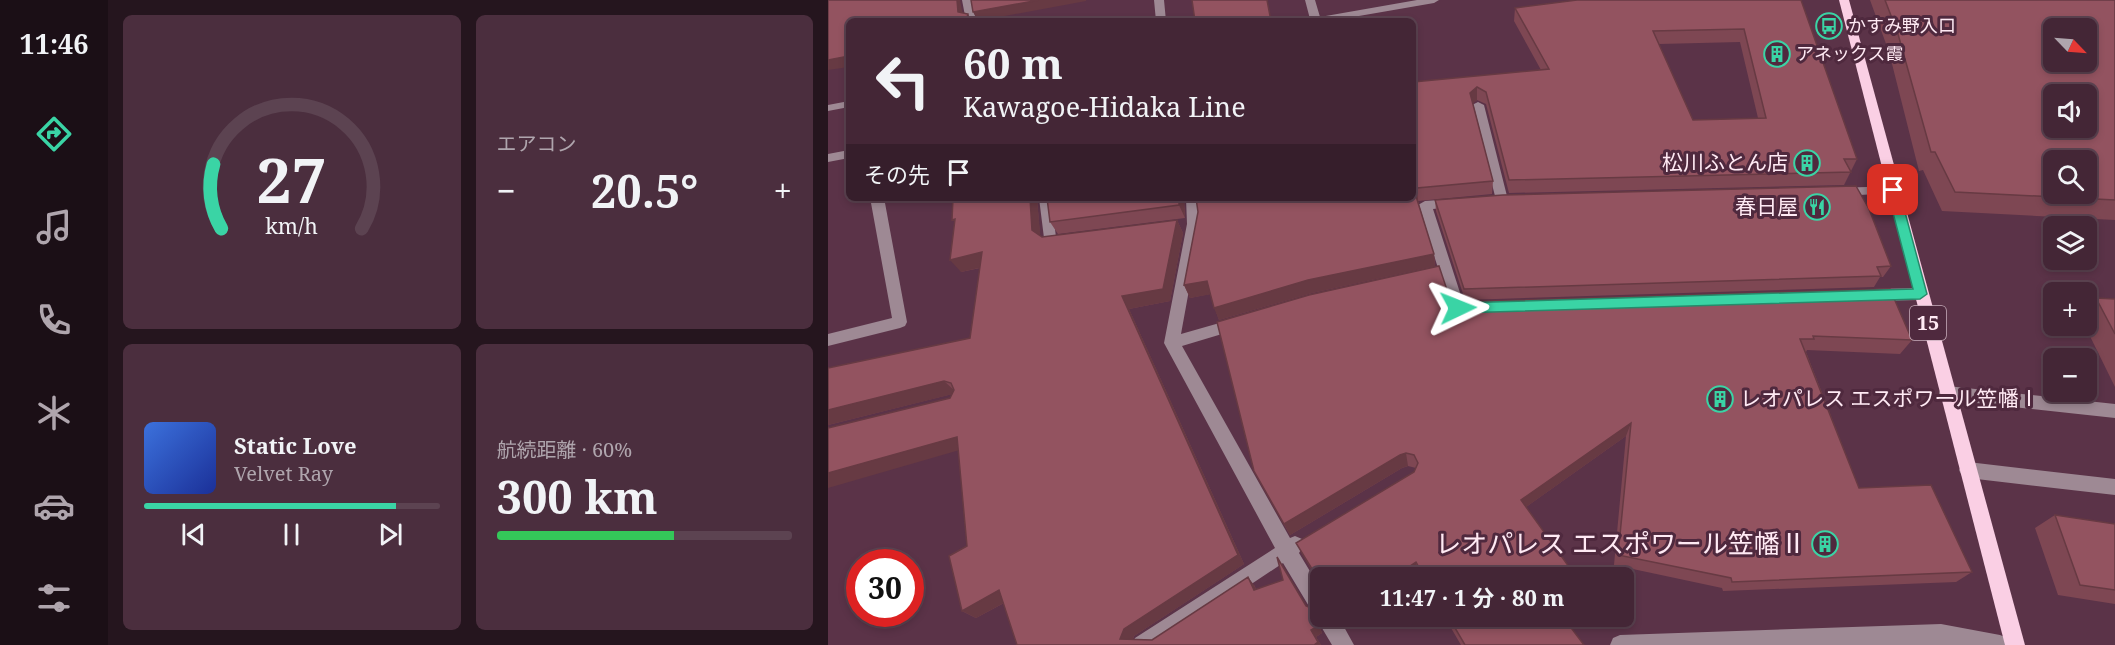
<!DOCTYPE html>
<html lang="ja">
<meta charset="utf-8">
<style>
body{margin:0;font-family:"Noto Serif","Noto Sans JP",serif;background:#4b2e3e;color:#f1f3f6;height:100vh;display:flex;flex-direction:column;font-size:22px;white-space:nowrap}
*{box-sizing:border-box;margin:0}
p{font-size:20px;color:#afa5ad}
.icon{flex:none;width:33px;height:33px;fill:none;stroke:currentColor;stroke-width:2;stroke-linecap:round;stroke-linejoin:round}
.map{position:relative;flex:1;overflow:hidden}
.sheet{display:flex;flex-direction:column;gap:15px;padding:15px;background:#25151e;width:720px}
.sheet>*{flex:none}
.top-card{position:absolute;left:18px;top:18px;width:570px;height:183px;border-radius:9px;box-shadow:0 3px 9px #0003,0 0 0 2px #5c4351;background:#442636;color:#f1f3f6;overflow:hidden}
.needle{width:39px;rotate:115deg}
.tools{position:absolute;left:1215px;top:18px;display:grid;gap:12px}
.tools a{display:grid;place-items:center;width:54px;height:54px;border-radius:9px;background:#442636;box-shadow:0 3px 9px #0003,0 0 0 2px #5c4351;font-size:30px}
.speed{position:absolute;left:18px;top:549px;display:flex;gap:12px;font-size:30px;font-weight:700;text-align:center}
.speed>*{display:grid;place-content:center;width:78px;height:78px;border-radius:50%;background:#442636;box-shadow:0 3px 9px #0003,0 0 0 2px #5c4351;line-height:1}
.speed .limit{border:9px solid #d22;background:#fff;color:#111}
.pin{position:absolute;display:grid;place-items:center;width:51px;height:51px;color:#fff;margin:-26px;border-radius:12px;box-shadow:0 3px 9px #0006}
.me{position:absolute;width:66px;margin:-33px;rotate:88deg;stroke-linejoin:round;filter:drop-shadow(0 0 4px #0008)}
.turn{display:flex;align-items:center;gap:21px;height:126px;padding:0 18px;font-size:27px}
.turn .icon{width:78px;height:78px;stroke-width:2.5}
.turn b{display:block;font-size:42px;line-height:51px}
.then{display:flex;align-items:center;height:57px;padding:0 18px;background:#0003;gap:12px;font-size:22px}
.big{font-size:45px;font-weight:700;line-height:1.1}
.sheet .tile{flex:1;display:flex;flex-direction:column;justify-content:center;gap:9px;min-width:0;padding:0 21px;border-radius:9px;background:#4b2e3e}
.sheet .dial{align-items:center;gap:0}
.dial svg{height:156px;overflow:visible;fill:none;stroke:#5c4351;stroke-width:7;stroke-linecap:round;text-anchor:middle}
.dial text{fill:#f1f3f6;stroke:none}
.song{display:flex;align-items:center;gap:18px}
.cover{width:72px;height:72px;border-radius:9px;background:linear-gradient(135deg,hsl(220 70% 55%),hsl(230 70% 35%))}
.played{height:6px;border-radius:3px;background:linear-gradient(90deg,#3ad4a5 85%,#5c4351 85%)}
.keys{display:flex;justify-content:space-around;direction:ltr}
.heat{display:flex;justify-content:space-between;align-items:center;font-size:33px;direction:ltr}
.charge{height:9px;border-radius:4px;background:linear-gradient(90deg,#34c759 60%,#5c4351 0)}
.sheet .tiles{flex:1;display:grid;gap:15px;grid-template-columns:repeat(2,1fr)}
.trip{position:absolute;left:482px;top:567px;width:324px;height:60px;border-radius:9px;background:#442636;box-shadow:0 3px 9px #0003,0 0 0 2px #5c4351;font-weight:700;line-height:60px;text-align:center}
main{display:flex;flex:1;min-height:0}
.menu{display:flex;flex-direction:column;width:108px;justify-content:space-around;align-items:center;background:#1b0f16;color:#afa5ad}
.menu .icon{width:42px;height:42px}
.menu .on{color:#3ad4a5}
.menu b{font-size:27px;color:#f1f3f6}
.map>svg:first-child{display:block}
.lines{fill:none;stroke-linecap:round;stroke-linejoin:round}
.minor{fill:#9e8994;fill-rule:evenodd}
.major{fill:#facfe4;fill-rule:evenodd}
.wall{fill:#7e4753;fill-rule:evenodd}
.shaded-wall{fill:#673a43}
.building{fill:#935360;stroke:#673a43;stroke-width:1.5;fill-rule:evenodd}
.route{fill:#3ad4a5;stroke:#268a6b;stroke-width:1.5}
.labels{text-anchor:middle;stroke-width:6;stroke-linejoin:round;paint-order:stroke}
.far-poi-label{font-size:18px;fill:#ffeaf4;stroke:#4f293e;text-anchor:start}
.shield{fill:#4f293e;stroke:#cab0bd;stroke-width:1.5}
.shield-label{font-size:20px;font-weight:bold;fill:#ffeaf4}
.poi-label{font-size:21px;fill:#ffeaf4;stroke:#4f293e;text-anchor:end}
.near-poi-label{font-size:26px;fill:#ffeaf4;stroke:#4f293e;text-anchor:end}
</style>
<main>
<nav class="menu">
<b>11:46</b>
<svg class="icon on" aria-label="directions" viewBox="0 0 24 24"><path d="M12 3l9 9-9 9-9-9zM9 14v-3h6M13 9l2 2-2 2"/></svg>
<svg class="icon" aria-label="music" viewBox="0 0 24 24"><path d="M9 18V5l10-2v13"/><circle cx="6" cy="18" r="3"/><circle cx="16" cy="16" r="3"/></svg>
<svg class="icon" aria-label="phone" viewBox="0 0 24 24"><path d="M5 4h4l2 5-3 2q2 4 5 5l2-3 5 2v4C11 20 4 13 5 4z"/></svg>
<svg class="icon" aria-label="climate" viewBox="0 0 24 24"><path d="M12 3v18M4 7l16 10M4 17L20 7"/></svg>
<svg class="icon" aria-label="car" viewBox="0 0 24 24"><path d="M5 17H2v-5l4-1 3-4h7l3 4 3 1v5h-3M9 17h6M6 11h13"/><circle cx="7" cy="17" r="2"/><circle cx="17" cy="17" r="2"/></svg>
<svg class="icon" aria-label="filters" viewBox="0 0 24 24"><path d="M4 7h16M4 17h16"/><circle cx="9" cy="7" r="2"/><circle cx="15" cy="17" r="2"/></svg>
</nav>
<section class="sheet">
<div class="tiles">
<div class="tile dial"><svg viewBox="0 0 100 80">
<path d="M14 69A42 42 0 1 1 86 69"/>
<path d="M14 69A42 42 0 0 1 10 36" stroke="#3ad4a5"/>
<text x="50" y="56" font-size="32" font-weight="700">27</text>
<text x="50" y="72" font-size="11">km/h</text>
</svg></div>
<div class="tile"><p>エアコン</p>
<div class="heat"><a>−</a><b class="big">20.5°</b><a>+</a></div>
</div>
<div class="tile">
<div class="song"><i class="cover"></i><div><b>Static Love</b><p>Velvet Ray</p></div></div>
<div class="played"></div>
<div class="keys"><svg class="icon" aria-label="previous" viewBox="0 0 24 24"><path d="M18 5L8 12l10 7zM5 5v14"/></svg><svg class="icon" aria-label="pause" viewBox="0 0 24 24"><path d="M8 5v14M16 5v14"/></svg><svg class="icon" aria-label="next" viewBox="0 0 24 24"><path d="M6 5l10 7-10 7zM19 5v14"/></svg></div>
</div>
<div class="tile"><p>航続距離 · 60%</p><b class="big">300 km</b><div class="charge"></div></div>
</div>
</section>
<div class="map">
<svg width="1287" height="645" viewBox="0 0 1287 645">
<rect width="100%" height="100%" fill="#5b3348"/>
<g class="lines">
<path class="minor" d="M134,0h10l4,21h-10z
M326,0h10l2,21h-10z
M477,0h10l5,17 97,-17h22l-5,3 -104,18h-22l2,-2z
M21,101v6l-21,4v-6z
M650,102l6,3 24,95 -6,4 -6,-4 -24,-95z
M21,150v8l-21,4v-8z
M1065,186l5,1 1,3 -1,3 -59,3 -6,-4 6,-4z
M45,198h12v5l22,119 -2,4 -5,2 -72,18v-12l64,-16 -21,-115z
M211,198h12l5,39 12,1 2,3 -2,3 -18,4 -5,-2z
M358,198h12l3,26 -20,110 56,-16 5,2 3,4 -3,4 -60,18 108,192 5,-2 7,3 2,6 -5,8 21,35v28h18l16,29h-22l-13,-22 -2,-9 -4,-1 -30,-50 -123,82h-28l3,-7 140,-90 -111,-205 23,-119z
M627,199l5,1 2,3 -2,3 -27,3 30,93 13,2 2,4 -2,4h-23l-12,-34 -18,4 -7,-5 2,-4 20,-5 -20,-63 7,-4z
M1092,288l5,2 2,4 -2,4 -5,2 -47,1 -5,-2 -2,-4 2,-4 5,-2z
M1119,386l168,18v14l-168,-18 -6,-2 -2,-5 2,-5z
M1140,462l147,17v16l-147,-17 -6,-2 -3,-6 3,-6z
M1113,624l59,11 7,3 3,7h-400l3,-7 7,-3z"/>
<path class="major" d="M1011,0h10l176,645h-20z"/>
</g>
<path class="wall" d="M973,0l56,159 -13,26 -335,8 -23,-89 -9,-4 -4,3 20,78 -1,13 -74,7 16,53 1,12 -123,27 -93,27 -9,-26 -20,4 -6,-13 14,-73 215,-14v-116l128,-12 -27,-49 1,-13zM912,42l18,76 -65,2 -34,-76z
M1042,0h245v220l-173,-9 -19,-41 -4,1 -30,-119z
M209,198l3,38 2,1 135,-17 6,13 -13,68 -41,8 115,255 -110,72 -1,3 19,1 102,-55 2,4 50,17 9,10 7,17 -6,4 5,8h-304l-13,-42 -28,15 -14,-7 5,-65 -8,-95 -9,-53 2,-4 -124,31 142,-87 10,-70 -19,4 -7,-49z
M356,198l1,20 -127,16 -8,-12z
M607,200l456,66 -8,11h-3l-6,10 -409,13 -29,-89z
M1268,298l19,1v88l-30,-61h1v-20z
M622,299l8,3 454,38 -12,14 -93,-4 -1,2 53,136 113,84 -16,10 -233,9 -1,-3 -108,-23 12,-129 -100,71 51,71h-156l-3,-6 -8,6h-90v32l-3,-5v-26l-21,-36 118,-71 2,-4 -8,-2 -6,2 -112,67 -36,-64z
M1227,515l60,9v80l-57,-9 -23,-67z
M616,616h137l-12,9 15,20h-123z"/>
<path class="shaded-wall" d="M129,0h3l4,21 -6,-9z
M211,0h47v1l-108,20 -5,-9z
M140,14l4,7h-6z
M21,56v11l-21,3v-10z
M649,87v13l-7,6v-13z
M589,188l1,13 -2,5 -1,-13z
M202,198h7l4,45 -9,-13z
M351,198h5l1,20 -6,-13z
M349,220l6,13 -13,68 -41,8 115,255 -110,72 -4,9 -10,-6 2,-343z
M154,252l10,13 -31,7 -11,-12z
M606,254l1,12 -123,27 -93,27 -5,-12 94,-28z
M379,281l5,13 -22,4 -6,-13z
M116,381l13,12 -129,32v-15z
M803,423l-5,13 -107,76 2,-12z
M129,437l13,10 -142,41v-15z
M578,453l2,13 -6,2 -112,67 -6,-11 116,-69z
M588,562l2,10 -8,6h-18z
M420,577l6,8 6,13 -6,-8z
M171,590l14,8 -37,20 -14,-7z
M483,608l4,8 7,17 -6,4 5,8h-7l-3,-15z
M513,616h7l-5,4z
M744,616h9l-18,14 3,-9z"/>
<path class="building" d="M0,0h129l1,12 10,2 -2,7h-117v35l-21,4z
M143,0h68l-66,12z
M364,0h75l4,21h-76z
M749,0h224l56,159h-13l7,13 -342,8 -23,-88 -9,-5 -7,6 23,88 -76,7 -2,5 19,61 -126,26 -94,28 -7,-27 -23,4 14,-73 -2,-14h217v-116l136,-13 -34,-61zM916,29l22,89 -73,2 -40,-89z
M1057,0h230v200l-160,-8 -20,-40h-4l-33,-118zM1226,28h32v34h-32zM1226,94h32v34h-32zM1226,160h32v34h-32z
M1028,186l13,23 22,57 -14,1 4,9 -417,13 -29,-89 68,-5z
M125,198h77l2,32 10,7 135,-17 -14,69 -41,7 116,259 -114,74 -4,10 32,1 96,-63 6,13 29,-10 -6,-23 29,49 5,2 7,18 -7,4 7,12 -4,3h-297l-18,-55 -37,21 -13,-55 18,-10 -10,-109 -129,36v-45l122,-30 4,-8 -3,-7 -7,-2 -116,29v-42l142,-30 12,-86 -32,8 5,-41 -3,1z
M219,198h132v7l-129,17z
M611,266l11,33 8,3 432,-13 22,51 -99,-4 1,3h-14l59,149 72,-3 41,87 -240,10 -1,-4 -113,-23 13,-132 -110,77 56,78h-152l-9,-16 -24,16h-72v27h-3v-28l-21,-34 118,-71 4,-9 -4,-8 -8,-2 -6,2 -116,69 -30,-53 -37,-149 92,-27z
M1268,298l19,1v35z
M1227,515l60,9v66l-35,-5z
M620,616h124l-6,5 18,24h-119z"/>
<path class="route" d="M1065,186l6,4 28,104 -7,5 -462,14 -6,-5 6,-5 455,-14 -26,-99z"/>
<defs>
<g id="bus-ring" transform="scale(1.35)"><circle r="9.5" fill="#4f293e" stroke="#3ad4a5" stroke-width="1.5"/><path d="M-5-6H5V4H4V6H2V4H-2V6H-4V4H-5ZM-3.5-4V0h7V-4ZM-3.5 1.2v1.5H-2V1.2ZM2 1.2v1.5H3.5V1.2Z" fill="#3ad4a5"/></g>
<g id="building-ring" transform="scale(1.35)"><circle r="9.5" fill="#4f293e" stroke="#3ad4a5" stroke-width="1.5"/><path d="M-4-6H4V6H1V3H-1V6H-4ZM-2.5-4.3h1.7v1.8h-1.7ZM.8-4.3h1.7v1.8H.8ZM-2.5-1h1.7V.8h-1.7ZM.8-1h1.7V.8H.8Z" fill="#3ad4a5"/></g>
<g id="restaurant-ring" transform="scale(1.35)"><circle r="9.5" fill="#4f293e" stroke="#3ad4a5" stroke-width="1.5"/><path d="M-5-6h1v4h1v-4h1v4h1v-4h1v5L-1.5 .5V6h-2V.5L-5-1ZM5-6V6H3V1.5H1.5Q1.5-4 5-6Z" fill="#3ad4a5"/></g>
</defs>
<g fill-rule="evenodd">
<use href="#bus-ring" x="1001" y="26"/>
<use href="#building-ring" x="949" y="54"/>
<use href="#building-ring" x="979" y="163"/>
<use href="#restaurant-ring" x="989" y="207"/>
<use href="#building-ring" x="892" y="399"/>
<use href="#building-ring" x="997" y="544"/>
</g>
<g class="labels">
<g class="far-poi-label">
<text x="1020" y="32">かすみ野入口</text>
<text x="968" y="60">アネックス霞</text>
</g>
<rect class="shield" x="1082" y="306" width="36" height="34" rx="4.5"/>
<g class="shield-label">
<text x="1100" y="330">15</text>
</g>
<g class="poi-label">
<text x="960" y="170">松川ふとん店</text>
<text x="970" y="214">春日屋</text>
<text x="912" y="406" text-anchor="start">レオパレス エスポワール笠幡Ⅰ</text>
</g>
<g class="near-poi-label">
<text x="978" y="553">レオパレス エスポワール笠幡Ⅱ</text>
</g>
</g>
</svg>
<div class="tools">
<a><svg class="needle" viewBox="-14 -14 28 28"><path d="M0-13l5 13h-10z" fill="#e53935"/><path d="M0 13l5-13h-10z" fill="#afa5ad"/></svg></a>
<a><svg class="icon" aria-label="sound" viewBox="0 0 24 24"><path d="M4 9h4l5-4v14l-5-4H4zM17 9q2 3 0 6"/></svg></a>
<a><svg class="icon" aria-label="search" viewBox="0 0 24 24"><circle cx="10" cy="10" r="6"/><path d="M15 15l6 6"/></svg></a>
<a><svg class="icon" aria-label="layers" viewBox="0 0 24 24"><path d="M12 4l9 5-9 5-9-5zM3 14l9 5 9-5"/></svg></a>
<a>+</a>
<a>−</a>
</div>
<div class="speed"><div class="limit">30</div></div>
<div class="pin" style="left:1065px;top:190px;background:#d93025"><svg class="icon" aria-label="arrive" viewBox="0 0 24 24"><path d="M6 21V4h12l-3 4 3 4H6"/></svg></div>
<svg class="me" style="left:630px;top:308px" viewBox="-20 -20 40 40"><path d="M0-17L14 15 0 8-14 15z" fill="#3ad4a5" stroke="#fff" stroke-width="4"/></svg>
<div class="trip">11:47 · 1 分 · 80 m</div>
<div class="top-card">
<div class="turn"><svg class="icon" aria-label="left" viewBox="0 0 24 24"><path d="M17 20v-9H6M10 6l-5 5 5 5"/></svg><div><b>60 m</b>Kawagoe-Hidaka Line</div></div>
<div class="then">その先<svg class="icon" aria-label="arrive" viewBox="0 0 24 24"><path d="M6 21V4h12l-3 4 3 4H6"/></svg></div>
</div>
</div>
</main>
